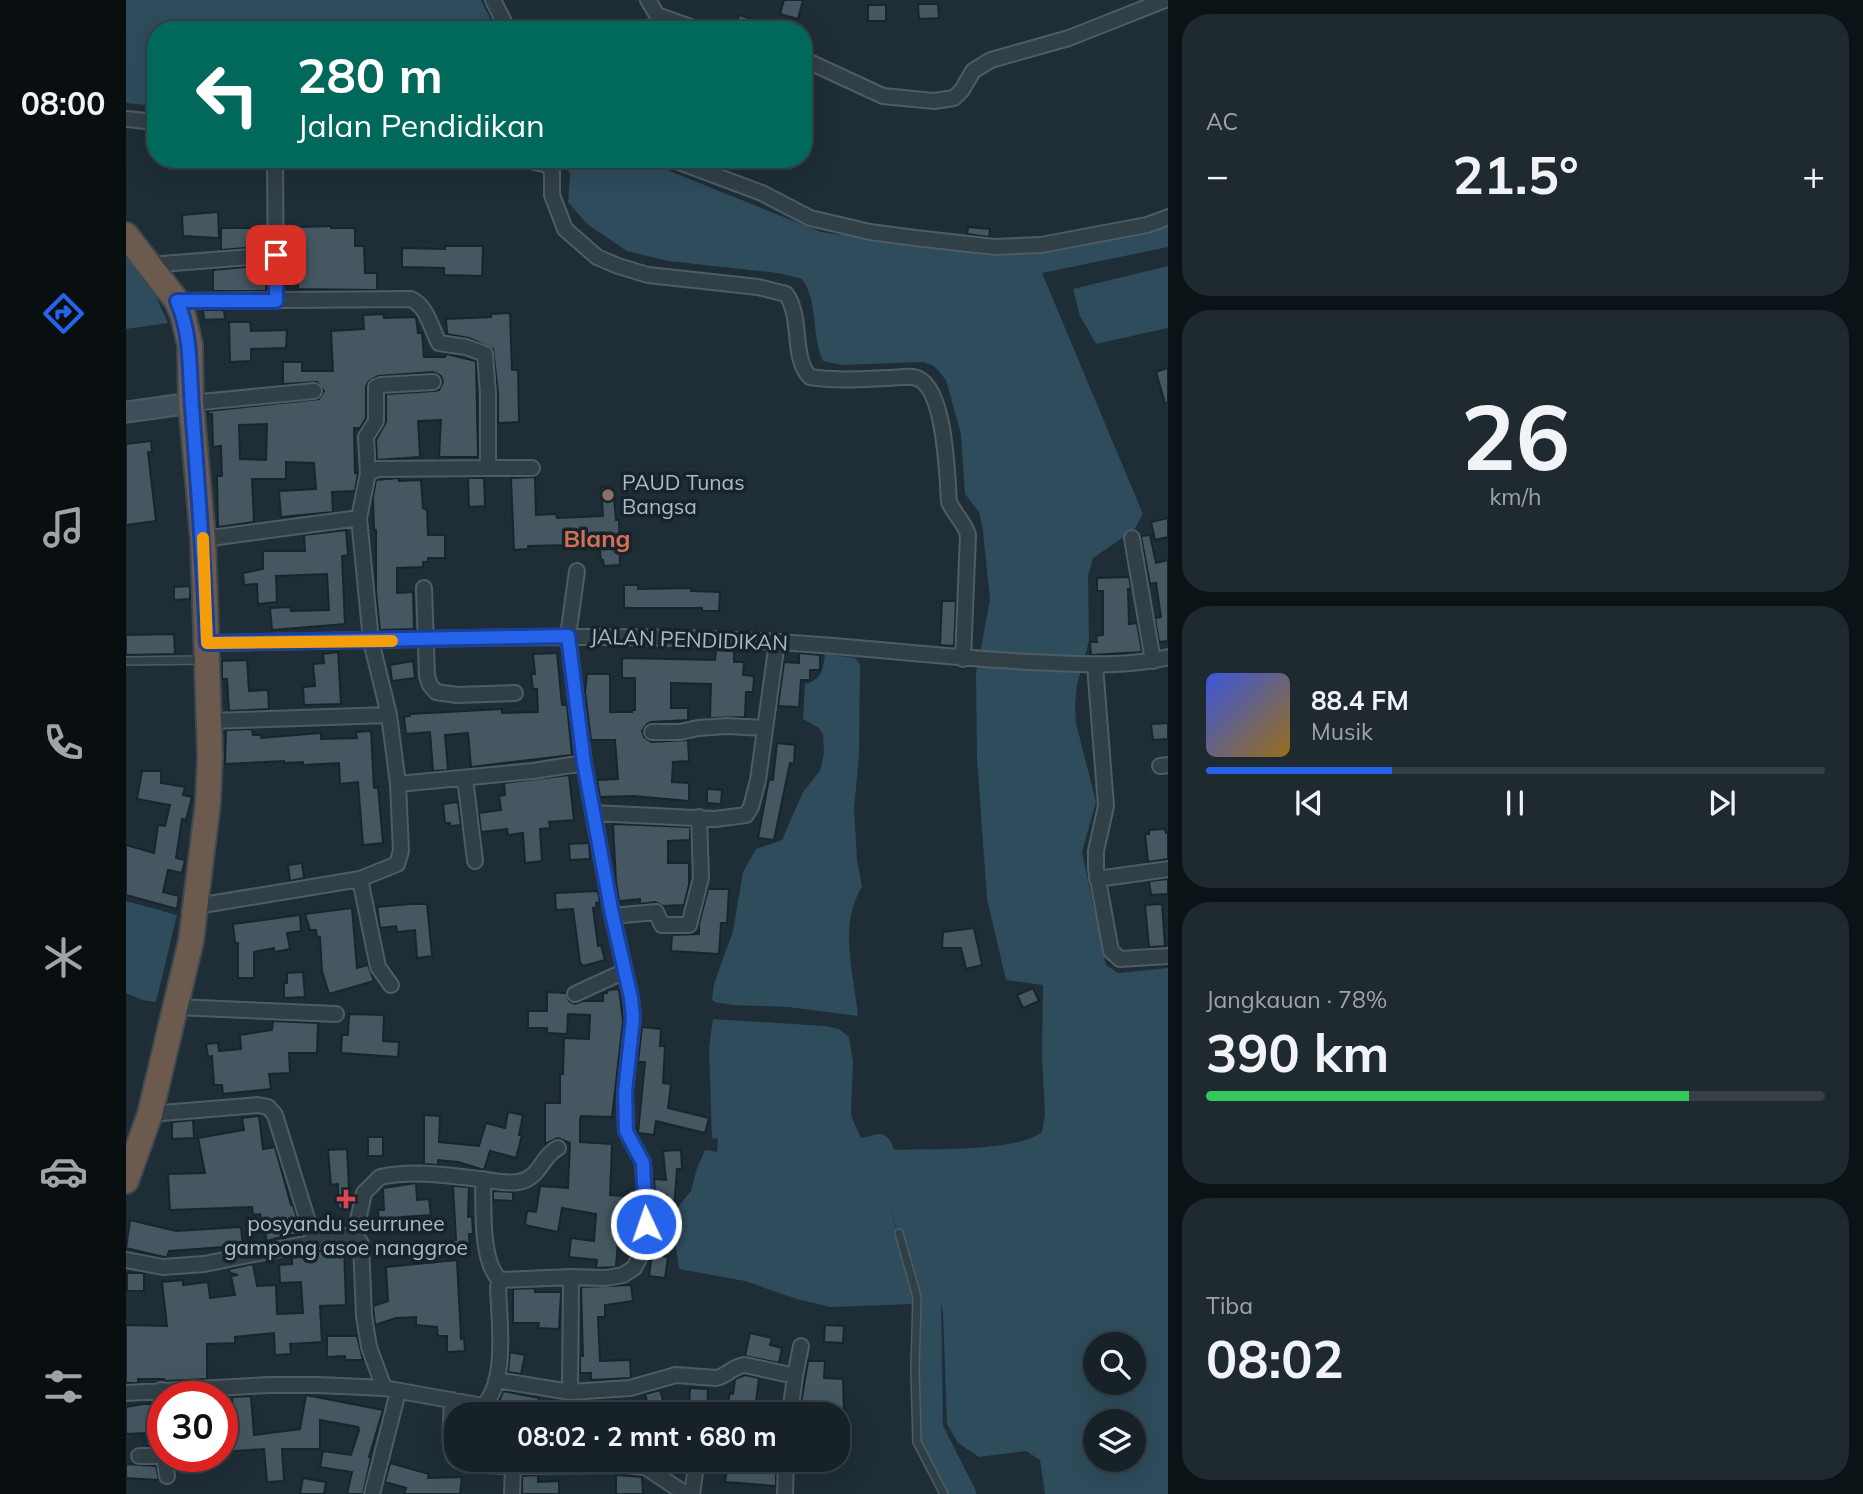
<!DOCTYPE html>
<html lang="id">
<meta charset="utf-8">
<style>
body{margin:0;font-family:Mulish,sans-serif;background:#1f2a30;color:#f1f3f6;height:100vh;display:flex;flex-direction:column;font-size:26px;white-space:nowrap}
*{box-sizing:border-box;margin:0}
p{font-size:23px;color:#9ea4a8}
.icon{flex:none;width:38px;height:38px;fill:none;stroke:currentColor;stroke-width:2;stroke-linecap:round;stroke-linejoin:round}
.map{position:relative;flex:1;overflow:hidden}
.sheet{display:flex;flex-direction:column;gap:14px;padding:14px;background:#0c1316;width:695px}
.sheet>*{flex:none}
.banner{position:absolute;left:21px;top:21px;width:665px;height:147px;border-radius:28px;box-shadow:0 7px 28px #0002,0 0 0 2px #353f45;background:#00695c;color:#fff;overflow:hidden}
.tools{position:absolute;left:957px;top:1332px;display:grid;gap:14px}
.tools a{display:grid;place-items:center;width:63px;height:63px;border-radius:50%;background:#162228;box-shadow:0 7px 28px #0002,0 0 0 2px #353f45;font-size:35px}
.speed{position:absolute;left:21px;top:1381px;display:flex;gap:14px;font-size:35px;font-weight:700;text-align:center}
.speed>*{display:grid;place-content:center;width:91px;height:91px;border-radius:50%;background:#162228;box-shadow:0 7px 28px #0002,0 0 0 2px #353f45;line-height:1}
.speed .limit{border:10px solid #d22;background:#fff;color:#111}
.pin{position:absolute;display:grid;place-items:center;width:60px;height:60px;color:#fff;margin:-30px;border-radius:14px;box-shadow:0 4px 10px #0006}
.me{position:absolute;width:77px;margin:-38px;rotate:357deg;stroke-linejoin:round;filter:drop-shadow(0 0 5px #0008)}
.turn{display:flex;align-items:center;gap:24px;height:147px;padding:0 35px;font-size:32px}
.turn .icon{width:91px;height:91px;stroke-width:2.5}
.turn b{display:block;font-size:49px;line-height:60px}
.big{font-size:52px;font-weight:700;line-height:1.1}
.sheet .tile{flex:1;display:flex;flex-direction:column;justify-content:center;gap:10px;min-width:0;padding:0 24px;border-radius:28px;background:#1f2a30}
.sheet .dial{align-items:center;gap:0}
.dial b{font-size:91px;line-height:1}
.song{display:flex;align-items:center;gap:21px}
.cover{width:84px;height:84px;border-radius:10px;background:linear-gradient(135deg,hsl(230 70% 55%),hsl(40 70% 35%))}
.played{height:7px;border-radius:4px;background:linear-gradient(90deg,#2563eb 30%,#353f45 30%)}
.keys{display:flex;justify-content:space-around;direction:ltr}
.heat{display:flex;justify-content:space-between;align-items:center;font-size:38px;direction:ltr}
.charge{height:10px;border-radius:5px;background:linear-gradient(90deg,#34c759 78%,#353f45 0)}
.trip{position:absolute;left:318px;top:1402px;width:406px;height:70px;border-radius:28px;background:#162228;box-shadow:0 7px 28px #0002,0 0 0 2px #353f45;font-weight:700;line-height:70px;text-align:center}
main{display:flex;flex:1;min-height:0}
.tab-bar{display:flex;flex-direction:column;width:126px;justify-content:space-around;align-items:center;background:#090e10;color:#9ea4a8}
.tab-bar .icon{width:49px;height:49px}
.tab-bar .on{color:#2563eb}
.tab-bar b{font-size:32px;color:#f1f3f6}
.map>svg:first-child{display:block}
.water{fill:#2e4c5c;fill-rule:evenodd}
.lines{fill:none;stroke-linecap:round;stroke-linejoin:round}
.river{stroke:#2e4c5c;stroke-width:26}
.building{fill:#455862;stroke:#19252d;stroke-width:2;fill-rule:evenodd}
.lane-casing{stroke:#4e5c65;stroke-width:10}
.street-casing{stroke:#4e5c65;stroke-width:18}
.secondary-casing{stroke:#4e5c65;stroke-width:23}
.highway-casing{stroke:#3c4951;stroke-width:28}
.lane{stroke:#313f46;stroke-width:7}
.street{stroke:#313f46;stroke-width:14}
.secondary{stroke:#3f4f5a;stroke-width:19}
.highway{stroke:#6d5a4e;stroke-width:24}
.route-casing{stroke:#184099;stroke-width:18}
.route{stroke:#2563eb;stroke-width:12}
.slow{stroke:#f59e0b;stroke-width:12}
.education-dot{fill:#8d6e63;stroke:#17232b;stroke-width:2.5}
.health-dot{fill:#e0444e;stroke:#17232b;stroke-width:2.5}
.labels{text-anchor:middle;stroke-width:7;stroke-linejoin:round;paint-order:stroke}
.poi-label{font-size:21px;fill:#aabac4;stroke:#17232b;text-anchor:start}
.street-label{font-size:21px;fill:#aabac4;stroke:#17232b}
.quarter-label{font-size:24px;font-weight:bold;fill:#d86e52;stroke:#17232b}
</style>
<main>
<nav class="tab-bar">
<b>08:00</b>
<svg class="icon on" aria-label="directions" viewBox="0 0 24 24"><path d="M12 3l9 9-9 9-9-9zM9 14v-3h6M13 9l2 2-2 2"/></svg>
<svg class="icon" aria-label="music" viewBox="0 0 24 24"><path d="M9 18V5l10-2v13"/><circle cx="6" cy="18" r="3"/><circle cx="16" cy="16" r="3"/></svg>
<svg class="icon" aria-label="phone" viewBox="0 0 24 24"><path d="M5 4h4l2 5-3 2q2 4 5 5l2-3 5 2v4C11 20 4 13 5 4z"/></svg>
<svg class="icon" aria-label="climate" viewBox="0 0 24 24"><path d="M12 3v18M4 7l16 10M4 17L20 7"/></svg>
<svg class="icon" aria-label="car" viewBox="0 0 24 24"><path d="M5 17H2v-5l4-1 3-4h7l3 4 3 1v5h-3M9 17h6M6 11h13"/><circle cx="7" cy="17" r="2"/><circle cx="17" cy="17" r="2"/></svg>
<svg class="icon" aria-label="filters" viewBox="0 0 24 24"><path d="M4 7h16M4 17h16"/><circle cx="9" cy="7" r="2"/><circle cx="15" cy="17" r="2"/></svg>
</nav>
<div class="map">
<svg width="1043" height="1494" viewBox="0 0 1043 1494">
<rect width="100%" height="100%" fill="#1e2d36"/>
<path class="water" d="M0,0h355l15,30h-340v76l-30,-3z
M437,159h77l181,73 171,24 42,-2 73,-14 61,-17v24l-126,26 101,241 -9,16 -41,28 -5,18 1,65 -12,44 -2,21 1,17 20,79 -14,50 24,113 12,8 50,-5v526h-123l-5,-34 -14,-9 -47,6 -21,-14 -11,-19 -4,-111 -9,-45 -46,-118c37,-2 126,3 154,-18l3,-17 -3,-61 1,-69 -37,-5 -19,-81 -10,-140 -1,-85 14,-74 -7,-69 -4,-19 -14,-18 -4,-60 -15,-54 -12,-14 -11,-4 -81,3 -19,-4c-12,-26 -4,-58 -21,-82l-24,-6 -110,-12 -41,-10 -40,-27 -19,-22 2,-28zM970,1344h38v38h-38zM970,1421h38v39h-38z
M0,249l18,21 24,53 -42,6z
M1042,266v62l-72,16 -16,-28 -7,-27z
M699,654l30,4 5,7 -1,91 -5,53 3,51 5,27c-24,38 -8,87 -4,129l-70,-9 -55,-2 -19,-3 -2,-3 2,-15 19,-53 10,-59 13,-23 26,-9 21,-48 17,-21 4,-18 -1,-18 -4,-7 -16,-9 2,-35c17,-4 18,-15 20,-30z
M0,901l51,14 -21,87 -14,-2 -16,-7z
M587,1019l112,7 14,3 10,8 4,26 -2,50 2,8 18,37 15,38 11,36 17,72 -84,3 -33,-8 -52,-18 -66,-12 -6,-42 5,-20 13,-16 6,-23 8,-18 12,2 1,-13 -6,-1 -3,-90z"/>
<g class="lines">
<path class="river" d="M741,1150l12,-3 25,63 20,61 4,25 2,133 33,65"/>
</g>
<path class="building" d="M658,0h19l-5,19 -18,-5z
M792,4h20l1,14 -20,1z
M742,5h18v16h-18z
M613,15l13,4 -3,11h-14z
M92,212l1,26 -36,-2 -1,-21z
M205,226v2h24v18h9l1,27h12v17l-79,-1v-32h-13v-17l15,-1v-12z
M842,227l22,2 -1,8 -22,-3z
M95,228h32v2l13,1v15l-45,4z
M319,246h38l-1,30 -38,-1v-7l-42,-1v-19l43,1z
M140,265v26h-53v-21z
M77,310h21l1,9 -21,1z
M384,313l2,57h6l1,52 -21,1v-31l-5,-43 -24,-11 -22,-4 -1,-15 45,-2v-3z
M257,314l1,4 32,-1 2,16h4l2,24h21l1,-3 30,7 2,96h-39l2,-37 -23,1 2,36 -43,3 -1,-20 10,-18v-28l48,-3 5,-1 4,-8 -2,-6 -8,-4 -55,4 -9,5 -3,5v32l-6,10h-6l1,45h3l-3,18 -23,1 1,20 -52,5 -2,-26 37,-2 -2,-26 -28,-1v17h-34l2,43 -36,5 -1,-51h5l-1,-30 -8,1 -1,-33h-4v-3l111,-12 5,-8 -7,-9 -34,2v-22h19v9h31l-2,-40 33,-2 -1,-14zM141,424l-1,36 -26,-1 -1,-34z
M103,322h21l1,9 36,-1 -1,18 -35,1v12l-21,1z
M1042,368v35h-3l-9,-31z
M25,441l1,11h-4l8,69 -30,4v-81z
M409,477l1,38 20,-1 1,4 46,-2 -2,-29 12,-1 3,34h3l1,45 -16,1 -1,-6h-2l-2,-19 -29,1v3l-42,1v3l-14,1 -3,-72z
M273,478v3l22,-1 2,28 4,2 1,25h17v23h-17v4h-5v5l-26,1v25l16,-1 1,37 -34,1 -4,-39v-61h-2l-1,-33 3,-17z
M342,478h16l1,28 -16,1z
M1042,518v19l-13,3 -4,-18z
M220,530l2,25 -6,1 3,68 -73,6 -2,-22 20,-1 1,4 38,-1 -2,-36 -51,2 1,26 -19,2 -1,-20 -13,1 -1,-12 20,-4v-18h42l-1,-16z
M1024,535l6,28 12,-3v81l-9,1 -4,-24 6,-1 -5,-34 -6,1 -9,-48z
M1003,577l2,11 -3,1 1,35 8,-1 5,29 -51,3 -1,-13h7l-1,-6 7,-1v-44h-6v-13z
M498,585h14v4l53,-1v3l29,1 -1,19h-17v-3h-78z
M64,586v13l-16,1v-13z
M816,601h14l-2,45 -14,-1z
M48,634l1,20 -49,1v-20z
M590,650h18v12h10l-1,13 11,1 -1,16h-7l-1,25 -35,1 1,-34 -40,-1v25h17v12l-37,2 -4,2 -5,7 2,6 7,5 37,-2 1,21 -16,1 -1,20 17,1v18l-56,-5 -33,1 -3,-17 21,-1 -3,-39h-24l-6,-48 2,-18h23v38h22v-2h3v-32h-13v-20l93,2z
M212,652l3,52 -37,1 -1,-18 12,-1 -2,-22 11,-1 -1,-9z
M431,653l5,52h5l5,50 -101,12 -3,-34 -23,2 3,35 -15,1 -3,-39 -24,2 -2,-17 6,-1v-2l92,-5v4l36,-1 -1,-23h-4l-2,-15h4l-2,-20z
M673,653l21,2v15h-10v10h-9l-2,27 -21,-1 6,-44 15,1z
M121,660l2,31 19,-1 1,19 -40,2 -2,-32h-5v-18z
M287,661l2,17 -23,3 -2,-16z
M1042,723v16l-15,1 -2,-16z
M126,729l1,6h8v3l60,-5v6l36,-1 -1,-6 15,-1 3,57 4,-1 5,56 -20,2 -5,-63 -18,2 -1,-21 -36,2v-3l-19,1v-2l-59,3 1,-34z
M651,743l18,2 -1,19 -4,-1 -16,77 -16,-2 11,-59 4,1z
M16,771h19v12l24,4 -2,8 9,2 -6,23 -4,-1 -6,39 9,2 -3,13 -14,-3 -5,22 16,4 -2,13 -51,-14v-50l28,8 4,-28 7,1 5,-21 -33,-6z
M443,775l5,45 -25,2 1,6 -10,1 2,32 -17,2 -2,-30 -15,2 -1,-6 -26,3 -2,-19 22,-3 -2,-14 6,-1 -1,-12z
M581,789l15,1 -1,14 -14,-1z
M332,802l3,23 -11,1v-3h-5l-2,-19z
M487,824l77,3v13l-22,1v22h21v22l-5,20 -21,1 -8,-4 -15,2v-5l-21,2 -3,-19z
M1039,829l1,4h2v26l-20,3 -3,-28h4v-4z
M443,844l20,-1 1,16 -20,1z
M176,863l2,15 -14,3 -2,-16z
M1042,879v15l-17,1 -2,-14z
M582,889h21l-2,34h-6l-2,31 -48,-3 1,-16 27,-1v-10z
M472,891l2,11 -4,1 1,4 -4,1 5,38 3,-1 4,15 -22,6 -3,-4 -7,-53 -17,1 -1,-17z
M284,904h17l5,52 -15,2 -2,-28 -18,2 -1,-6 -16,2 -3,-21z
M1036,904l3,42 -16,1 -4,-42z
M226,908l5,60 11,-3 6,16 -45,13 -7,-23 -2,-34h-3l-1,-7h-6l-5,-16z
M174,915l1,16 -14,2 3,16 -16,3v-4l-20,4v26h-16v-35h-3l-2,-19z
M848,928l8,37 -16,4 -5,-21h-19l1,-16z
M177,972l2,25 -21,1v-15h3v-10z
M907,988l6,13 -16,7 -6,-13z
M493,989l4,32 -11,96 -31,-1 -1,4v22l32,2 -2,51 15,1 -2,33h-4l-3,38 -20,1 1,-8 -28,-3 2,-19 23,3 2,-27 -34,-6 -4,24 -33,-7 2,-14 9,1 4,-26 28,2 2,-45 -12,-5 -13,6v-41h15v-29h3l1,-36 25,1 1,-24 -22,-1 -1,20 -20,-1v-5h-19v-17h19v-19l19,1 3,8 6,3 8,-3h20v-8h4l1,-3z
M223,1014l35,1 -1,26 16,1 -1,15 -57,-4 1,-18h6z
M147,1021l45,2 -1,30h-28l1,20 -21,1 2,15 -48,5 -1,-9h-8l-2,-29 -4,1 -2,-13 12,-1 1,8 22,-2 -1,-14 32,-5z
M516,1027l19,2 -1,17h5l-2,37 8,1 -3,24 41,10 -4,15 -49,-12 -2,14 -16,-2 7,-71h-7z
M382,1112l15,3 -4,20h3l-6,23 -26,-7 -6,19 -26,-8 -20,-2v5l-14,-1v-49l16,1 -1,26 40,4 7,-23 19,5z
M133,1116l4,33 12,-2 16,58h2l9,30h-14l-21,6 -7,-27 -7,1 -1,-8 -82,3 -2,-36 37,-1 -7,-35 46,-8 -2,-12z
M67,1120l1,18 -22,1v-17z
M242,1137h15v19h-15z
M221,1149l3,60 -12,-1v-24l-7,1 -3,-35z
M555,1150l1,19h-5l-3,39h-6l-1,-13 -12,-1 -1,-15 12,1 -3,-29z
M290,1183l1,17 12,-1 2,16 -29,2v7l-23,1 -1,-15h6l-1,-22z
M327,1186l16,1 -1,30 4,-1 1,18h-4l1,18 -18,2 -1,-14h5z
M367,1191l20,1v9l-20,-1z
M4,1220l46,11 65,-4 2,19 -17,4 -3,-3 -54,4 -2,6h-3l-38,-9z
M218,1246l2,59 -26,1 2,36 -32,2 1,10 -16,1 -1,-22 -39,4v6l-28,1v35l-42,2 -1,-2h-26v4h-12v-58l41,1 -5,-44 21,-2v5l25,-3 2,16 25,-3 -4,-19 7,-1 -8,-2 -1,-4 24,-5 4,22 19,-1 1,29 26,-1 -2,-31 -21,1 -1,-18 13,-1v-8z
M526,1255l16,2 -3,21 -16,-2z
M331,1260l4,79 3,-1 1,13 -18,1v-16h-9l-1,-9 -21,-2v-8l-20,1 -21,7 -2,-19 15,-5 -2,-34z
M1,1273h17v18h-17z
M505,1285l2,16 -28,4v12h-7l2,44 30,-1 1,18 -40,2v-7h-11v-17h3l-2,-69z
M409,1288v4h26l-2,37 -21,-1 1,-5h-26v-34z
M699,1325l19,1 -1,17 -19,-1z
M624,1333l22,5 -2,7 12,3 -3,15 -34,-7z
M201,1336h30l6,24h-18v-4l-18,1z
M384,1352l15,3 -4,19 -13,-2z
M682,1361h17l-1,17 19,1 1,35h-37v-5h-7z
M619,1375l14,3 -3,24 25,5v7h-56l5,-21 3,1 2,-15z
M564,1388l18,1 -1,24 -18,-1z
M534,1390l5,17 -15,4 -5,-17z
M377,1391l36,7 -4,16h-40z
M180,1395l77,15 -14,47 2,1 -8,36h-16l5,-22 -32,-5 3,-16 28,4 8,-25 -1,-3 -38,-7v29h-38l2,32 -17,1 -3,-33 -42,3v-16l14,-1 -4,-38 19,-1 3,39 46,-6z
M17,1404h9l2,30 1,5 7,3v4h-15l-1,-13 -20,1v-27z
M602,1460l24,3 1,-3h14l-1,7 10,2v17l-51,-4z
M264,1463l39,11 -1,4 34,-1 -2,17h-56l2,-6 -21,-6z
M0,1464l30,2 3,14 -33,-2z
M412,1475v7l21,-1v13h-37v-18z
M490,1475l26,2 1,17h-27z
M177,1478l23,4 -2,12h-24z"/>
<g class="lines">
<g class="lane-casing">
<path id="lane" d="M0,661l76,-1
M773,1233l18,64 -2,72 2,73 27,52"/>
</g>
<g class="street-casing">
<path id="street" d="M367,0l15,30
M522,0l9,15 42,15
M677,59l80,37 51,5 20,-3 8,-8 11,-19 18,-11 78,-22 96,-38
M0,119l30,3
M149,159l1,142
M395,159l27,6 4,7v23l13,34 32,28 21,9 30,9 110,12 28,7c17,24 5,64 24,83 25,4 51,2 76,1 9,0 19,-2 27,-1 33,4 34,100 36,125 5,12 16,21 19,33l-5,124
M545,159l91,34 48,25 60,14 45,6 80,9 46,-2 106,-20 22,-8
M23,265l127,-10
M51,301l234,-2c16,7 20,29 28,44l27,4 19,7 3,39v75l-110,1 -10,4 -9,45
M65,403l123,-12
M362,468h44
M242,473l-2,-36 10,-16v-34l5,-2 52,-3
M1006,538l21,123
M298,588l3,88 3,9 6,7 21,3 58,-2
M81,643c191,-2 381,-12 571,-1 85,5 169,16 253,20 47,2 92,6 138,-5
M969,665l11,141 -10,45v18l15,82 9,8 49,-3
M83,721l180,-6
M526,732h28l18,-4 29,-2 37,2
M1034,766l9,-1
M339,778l10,83
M272,784l135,-13 51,-8
M467,813l122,6 31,-4 5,-8 7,-27 19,-138
M234,879l18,88 13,18
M971,879l72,-10
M71,906l163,-27 37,-15 4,-13 -3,-67 -9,-69 -18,-74 -12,-123 -156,21
M486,914l11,1 33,-3 6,13h27l12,-47 -2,-61
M449,994l50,-23
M50,1007l160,7
M24,1114l108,-9 10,2 7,8 39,126
M357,1179c1,26 -3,83 17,101
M229,1234l9,-41 16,-16c33,-7 66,-2 99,2 12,1 27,5 39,3 23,-4 23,-26 40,-34
M0,1260l37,7 41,-3 151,-30 6,10 3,72 5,31 15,41
M445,1277l-1,115 60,-4 46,-13 40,3c11,-2 17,-12 29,-13l50,11 6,-30
M370,1380l74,12
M35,1390l2,43
M0,1393l143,-8h50l65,3 99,18c25,-24 16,-86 15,-119l2,-7 71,-3 35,1 17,-3 11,-7 9,-17 4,-27 -4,-61 -17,-32 -1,-39 8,-74 -2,-20 -19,-84 -28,-151 -16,-127 9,-65
M326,1400c-3,69 -8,64 61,66
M664,1414l5,-38
M13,1456h25
M38,1456l3,20
M246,1494l26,-102
M386,1494l1,-28 112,-1 20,2 41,27
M566,1494l5,-34
M659,1494l1,-34"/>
</g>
<g class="secondary-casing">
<path id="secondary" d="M0,412l65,-9"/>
</g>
<g class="highway-casing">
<path id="highway" d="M0,235l51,66 6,14 7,30 1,58 12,136 7,217 -2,46 -17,139 -41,173 -24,67"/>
</g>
<use href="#lane" class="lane"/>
<use href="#street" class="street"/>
<use href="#secondary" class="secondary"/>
<use href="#highway" class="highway"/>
</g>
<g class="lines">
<g class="route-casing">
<path id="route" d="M150,255v46h-99c15,35 12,69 15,106 6,79 12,157 15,236l361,-7 16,127 28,151 19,84 2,20 -8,74 1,39 17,32 3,61"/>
</g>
<use href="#route" class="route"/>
<path class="slow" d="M77,538l4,105 185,-2"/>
</g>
<circle class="education-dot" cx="482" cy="495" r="7"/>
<path class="health-dot" d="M216.5 1188.5h7v7h7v7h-7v7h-7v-7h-7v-7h7z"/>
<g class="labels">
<g class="poi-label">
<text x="496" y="490">PAUD Tunas<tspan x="496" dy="24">Bangsa</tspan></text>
<text x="220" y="1231" text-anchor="middle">posyandu seurrunee<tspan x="220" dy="24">gampong asoe nanggroe</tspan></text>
</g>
<g class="street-label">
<text transform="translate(563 640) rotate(2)" y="7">JALAN PENDIDIKAN</text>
</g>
<g class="quarter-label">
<text x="471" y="547">Blang</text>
</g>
</g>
</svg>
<div class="tools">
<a><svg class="icon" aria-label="search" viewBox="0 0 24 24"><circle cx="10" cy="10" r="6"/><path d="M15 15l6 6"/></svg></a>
<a><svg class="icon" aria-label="layers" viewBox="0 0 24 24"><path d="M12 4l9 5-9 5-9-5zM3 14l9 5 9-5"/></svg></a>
</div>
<div class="speed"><div class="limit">30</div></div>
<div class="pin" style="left:150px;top:255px;background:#d93025"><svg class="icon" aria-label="arrive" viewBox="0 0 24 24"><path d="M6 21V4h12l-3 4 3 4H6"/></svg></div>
<svg class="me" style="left:520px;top:1224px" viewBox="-20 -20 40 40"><circle r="17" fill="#2563eb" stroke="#fff" stroke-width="3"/><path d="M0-11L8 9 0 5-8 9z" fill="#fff"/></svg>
<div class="trip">08:02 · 2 mnt · 680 m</div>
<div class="banner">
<div class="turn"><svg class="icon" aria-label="left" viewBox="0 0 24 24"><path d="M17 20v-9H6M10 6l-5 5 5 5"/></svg><div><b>280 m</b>Jalan Pendidikan</div></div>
</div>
</div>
<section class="sheet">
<div class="tile"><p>AC</p>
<div class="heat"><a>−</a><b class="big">21.5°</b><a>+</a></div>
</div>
<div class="tile dial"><b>26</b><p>km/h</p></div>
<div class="tile">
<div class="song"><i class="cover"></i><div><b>88.4 FM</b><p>Musik</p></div></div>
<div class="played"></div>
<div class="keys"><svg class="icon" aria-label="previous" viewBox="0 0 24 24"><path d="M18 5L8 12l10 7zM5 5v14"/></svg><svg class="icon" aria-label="pause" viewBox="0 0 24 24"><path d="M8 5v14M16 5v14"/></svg><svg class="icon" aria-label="next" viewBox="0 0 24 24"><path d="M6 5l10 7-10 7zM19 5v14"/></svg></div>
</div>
<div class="tile"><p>Jangkauan · 78%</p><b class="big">390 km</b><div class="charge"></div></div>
<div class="tile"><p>Tiba</p><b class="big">08:02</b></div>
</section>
</main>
